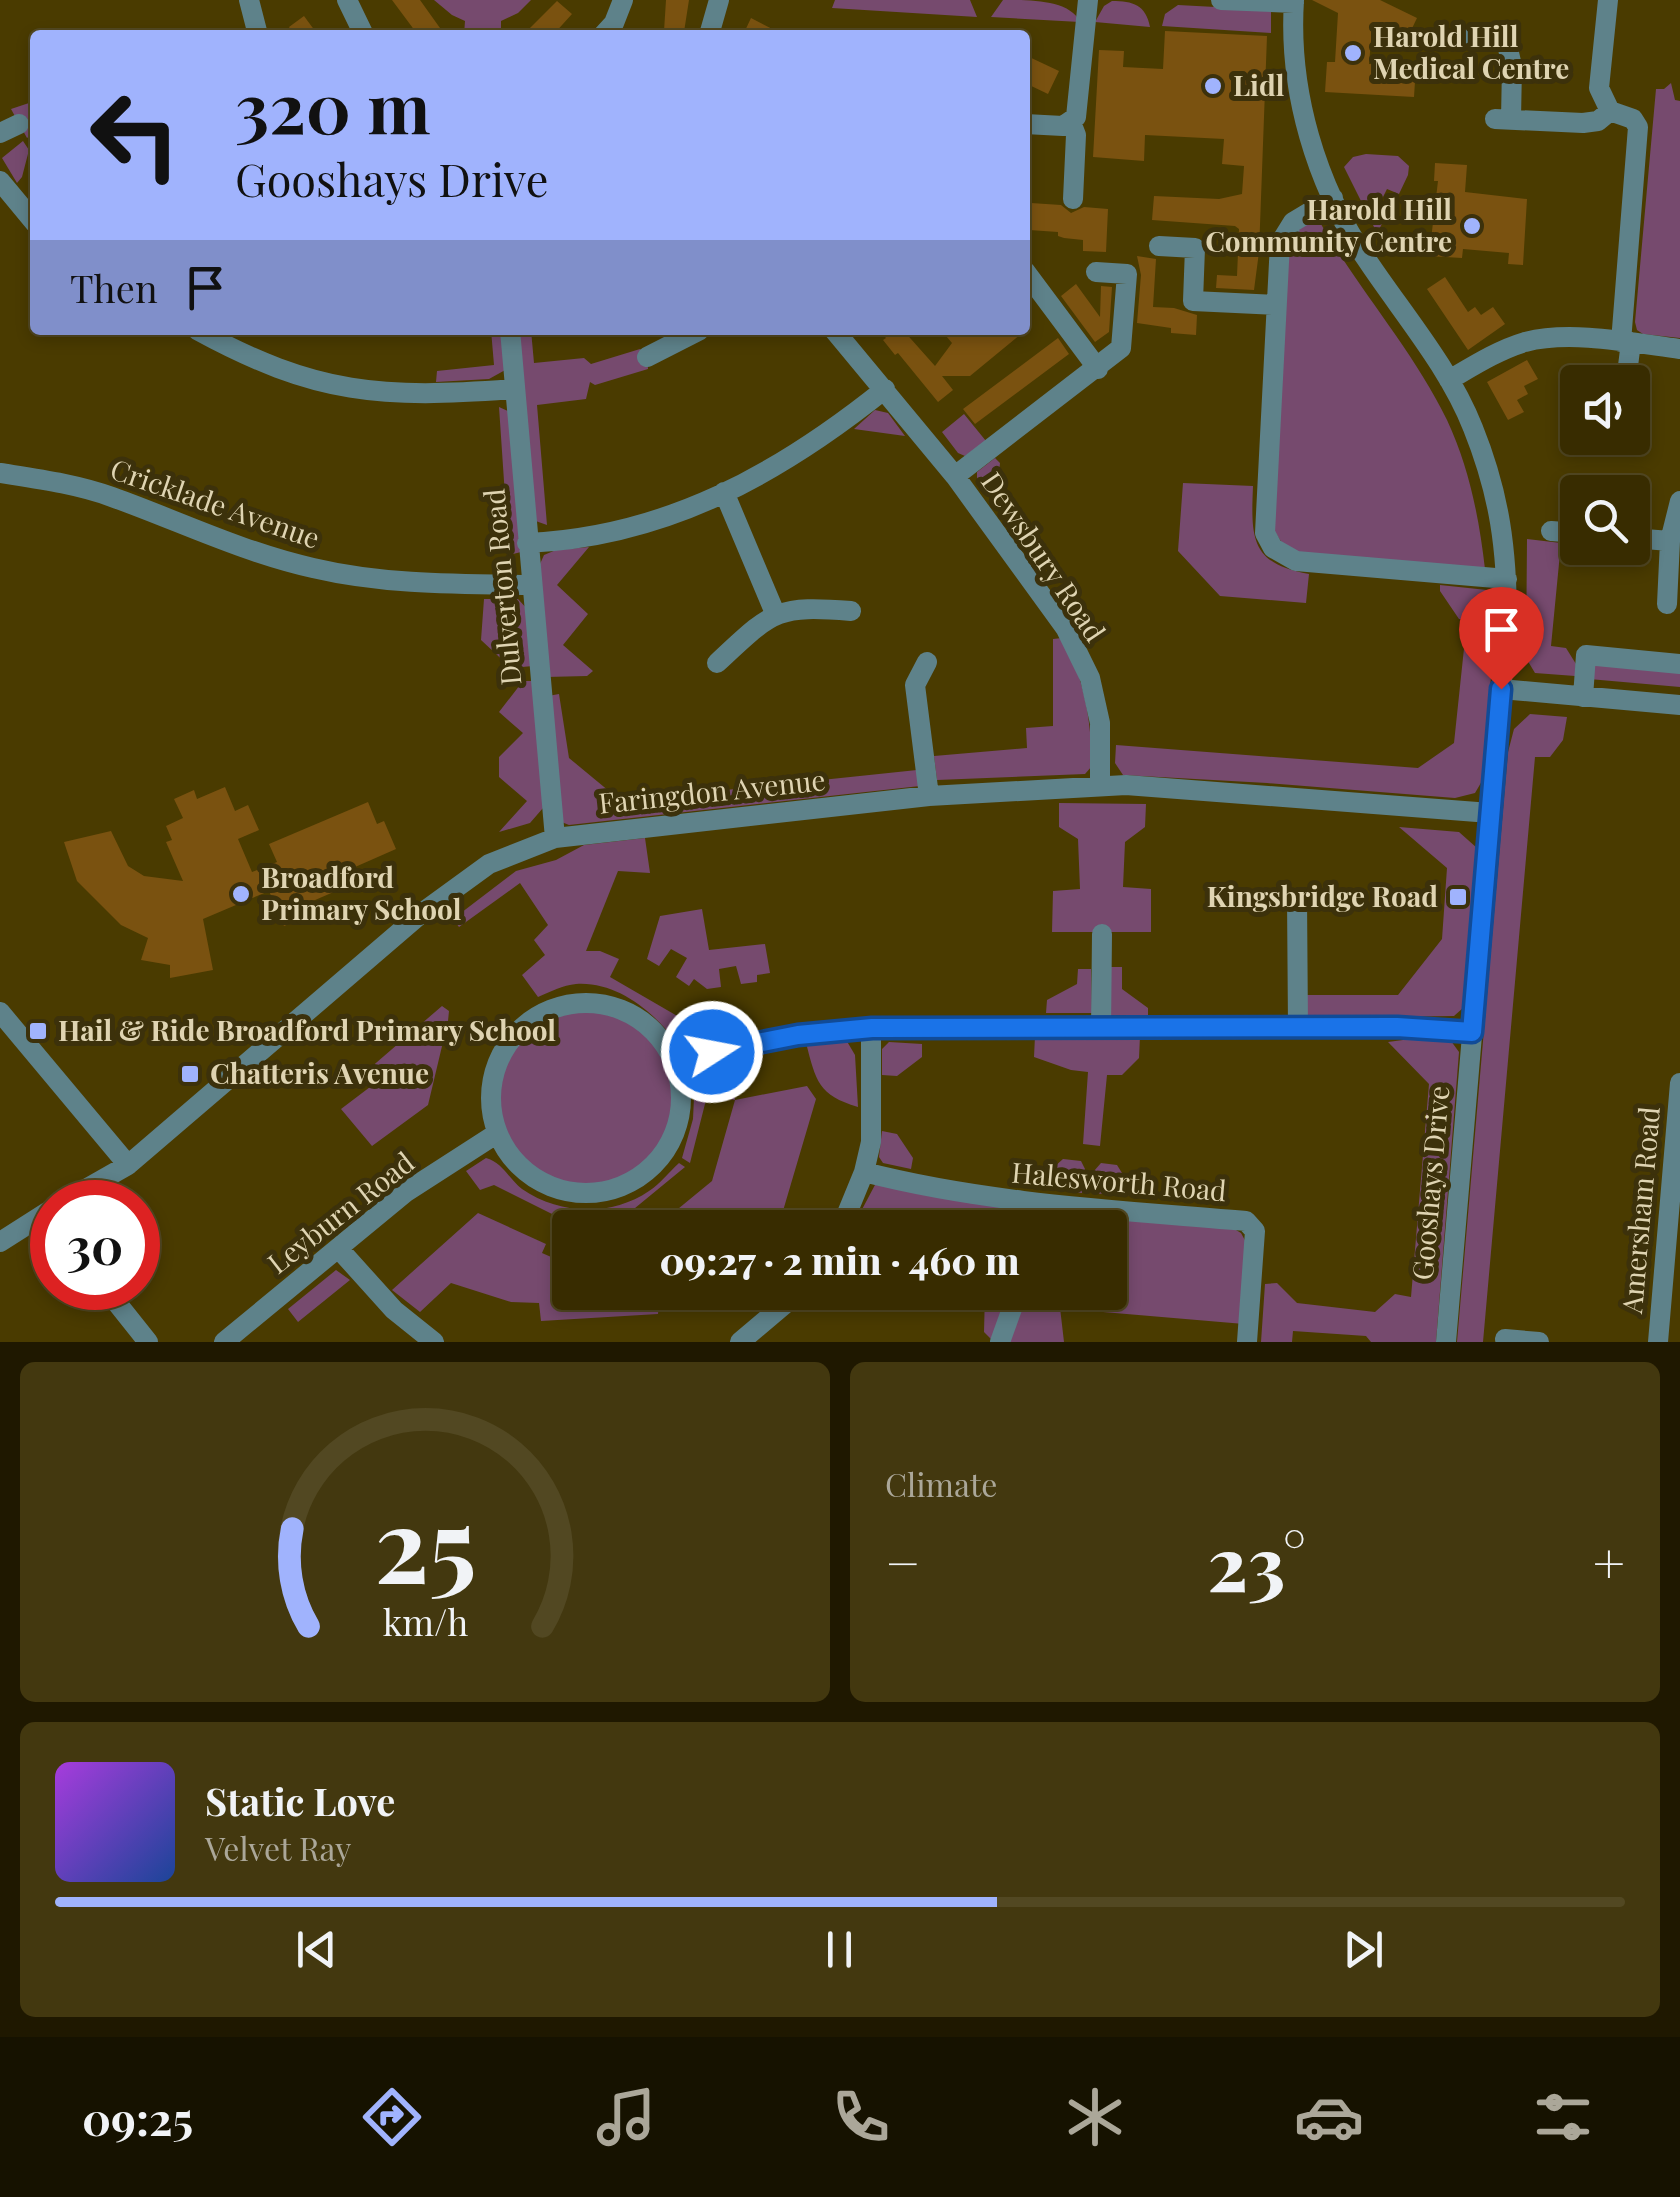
<!DOCTYPE html>
<meta charset="utf-8">
<style>
body{margin:0;font-family:"Playfair Display",serif;background:#43380f;color:#f1f3f6;height:100vh;display:flex;flex-direction:column;font-size:38px;white-space:nowrap}
*{box-sizing:border-box;margin:0}
p{font-size:32px;color:#aba799}
.icon{flex:none;width:55px;height:55px;fill:none;stroke:currentColor;stroke-width:2;stroke-linecap:round;stroke-linejoin:round}
.map{position:relative;height:1342px;overflow:hidden}
.details{display:flex;flex-direction:column;gap:20px;padding:20px;background:#1f1800;flex:1}
.details>*{flex:none}
.top-card{position:absolute;left:30px;top:30px;width:1000px;height:305px;border-radius:10px;box-shadow:0 5px 15px #0003,0 0 0 2px #524822;background:#a0b3fd;color:#111;overflow:hidden}
.controls{position:absolute;left:1560px;top:365px;display:grid;gap:20px}
.controls a{display:grid;place-items:center;width:90px;height:90px;border-radius:10px;background:#382c00;box-shadow:0 5px 15px #0003,0 0 0 2px #524822;font-size:50px}
.speed{position:absolute;left:30px;top:1180px;display:flex;gap:20px;font-size:50px;font-weight:700;text-align:center}
.speed>*{display:grid;place-content:center;width:130px;height:130px;border-radius:50%;background:#382c00;box-shadow:0 5px 15px #0003,0 0 0 2px #524822;line-height:1}
.speed .limit{border:15px solid #d22;background:#fff;color:#111}
.pin{position:absolute;display:grid;place-items:center;width:85px;height:85px;color:#fff;margin:-102px -42px;border-radius:50% 50% 50% 0;rotate:-45deg;box-shadow:0 0 10px #0007}
.pin .icon{rotate:45deg}
.me{position:absolute;width:110px;margin:-55px;rotate:79deg;stroke-linejoin:round;filter:drop-shadow(0 0 8px #0008)}
.turn{display:flex;align-items:center;gap:35px;height:210px;padding:0 40px;font-size:45px}
.turn .icon{width:130px;height:130px;stroke-width:2.5}
.turn b{display:block;font-size:70px;line-height:85px}
.then{display:flex;align-items:center;height:95px;padding:0 40px;background:#0003;gap:20px;font-size:38px}
.big{font-size:75px;font-weight:800;line-height:1.1}
.details .card{flex:1;display:flex;flex-direction:column;justify-content:center;gap:15px;min-width:0;padding:0 35px;border-radius:15px;background:#43380f}
.details .dial{align-items:center;gap:0}
.dial svg{height:260px;overflow:visible;fill:none;stroke:#524822;stroke-width:7;stroke-linecap:round;text-anchor:middle}
.dial text{fill:#f1f3f6;stroke:none}
.song{display:flex;align-items:center;gap:30px}
.cover{width:120px;height:120px;border-radius:15px;background:linear-gradient(135deg,hsl(280 70% 55%),hsl(220 70% 35%))}
.played{height:10px;border-radius:5px;background:linear-gradient(90deg,#a0b3fd 60%,#524822 60%)}
.keys{display:flex;justify-content:space-around;direction:ltr}
.heat{display:flex;justify-content:space-between;align-items:center;font-size:55px;direction:ltr}
.details .tiles{flex:1;display:grid;gap:20px;grid-template-columns:1fr 1fr}
.card:last-child{grid-column:span 2}
.trip{position:absolute;left:552px;top:1210px;width:575px;height:100px;border-radius:10px;background:#382c00;box-shadow:0 5px 15px #0003,0 0 0 2px #524822;font-weight:800;line-height:100px;text-align:center}
.menu{display:flex;height:160px;justify-content:space-around;align-items:center;background:#161200;color:#aba799}
.menu .icon{width:70px;height:70px}
.menu .active{color:#a0b3fd}
.menu b{font-size:45px;color:#f1f3f6}
.map>svg:first-child{display:block}
.green{fill:#764a6e}
.building{fill:#7a5210}
.lines{fill:none;stroke-linecap:round;stroke-linejoin:round}
.minor{stroke:#5e828a;stroke-width:20}
.route-casing{stroke:#114b97;stroke-width:25}
.route{stroke:#1a73e8;stroke-width:18}
.poi-dot{fill:#a0b3fd;stroke:#3c310b;stroke-width:4}
.labels{text-anchor:middle;stroke-width:10;stroke-linejoin:round;paint-order:stroke}
.poi-label{font-size:28px;font-weight:bold;fill:#dfd4b2;stroke:#3c310b;text-anchor:start}
.street-label{font-size:28px;fill:#dfd4b2;stroke:#3c310b}
</style>
<div class="map">
<svg width="1680" height="1342" viewBox="0 0 1680 1342">
<rect width="100%" height="100%" fill="#4a3b00"/>
<path class="green" d="M434,0h97l-13,13 -17,8v9l6,5h-43l1,-14 -13,-6z
M835,0h135l7,17 -145,-9z
M1003,0c28,0 67,0 77,22l-89,-5z
M1112,1c21,0 34,4 38,26l-55,-5 9,-16z
M1178,5l93,5v23l-109,-7 3,-12z
M1671,83l4,17 5,1v237l-37,-4 -6,-4 -2,-8 21,-233h8z
M35,101v31l-8,6 -16,-29z
M23,141l6,9 -7,27 -5,6 -15,-25z
M1366,154l32,2 11,10 -1,9 -9,19 -12,-5 -9,18 10,6 -11,20 -33,-66 9,-10z
M1317,217c39,70 95,131 130,203 22,47 32,97 38,149l-178,-13 -23,-10 -11,-17 13,-274 12,-25z
M491,330h13l3,39 -18,10 -53,3 1,-11 57,-6z
M517,330h14l3,33 50,-5 7,6 49,-15 7,8 1,12 -53,16 -5,-3 -4,17 -49,6 10,120 -17,-6z
M499,407l11,5 11,140 -12,3z
M875,410l13,3 17,23 -51,-7z
M964,414l22,27 -21,15 -7,-3 -16,-21z
M995,458l5,5 -3,31 -6,4 -14,-19v-7z
M1183,483l70,3c-2,51 -3,78 56,88l-3,29 -86,-7 -42,-45z
M1527,539l34,4 -10,103 15,2 10,16 -1,12 -40,-3 -9,-15z
M589,547l-32,38 31,29 -25,31 30,26 -6,5 -41,1 -6,-113 4,-9 12,-5z
M1440,585l47,5 7,10v42l-12,139 -7,12 -20,5 -188,-15 -144,-8 -8,-12 1,-18 302,23 36,-25 13,-123 -8,-1 -19,-28z
M484,599h34l11,12 4,55 -22,2 -30,-28z
M1062,638c23,41 29,82 30,128l-7,8 -148,6 -3,-24 93,-8 -1,-20 27,-2v-87z
M1593,663l87,6v18l-91,-8z
M523,681h11l9,127 -13,15 -31,9 28,-31 -28,-24v-20l24,-24 -24,-21z
M559,694l10,64 52,43 296,-31 3,16 -351,39 -10,-4 -11,-125z
M1530,714l37,3 -4,23 -13,17h-15l-52,585h-26l51,-590 6,-23z
M1059,803l87,1 -1,23 -20,15 -2,45 28,2v43h-99l1,-41 27,-2 -2,-50 -19,-12z
M1399,827l60,5 18,16 -14,160 -9,8 -150,2v-23h94l44,-56 5,-71z
M645,838l5,35 -32,-2 -32,80h14l19,8 -9,18 88,51 2,11 -21,7c-22,-32 -61,-65 -103,-62 -13,1 -26,8 -38,13l-16,-22 23,-20 -11,-15 14,-15 -28,-42 -61,44 -6,-8 63,-48 40,-11 28,-15z
M702,909l7,41 56,-6 5,29 -13,2v7l-16,2 -5,-18 -17,3 2,18 -14,2 -13,-10 -5,7 -13,-9 11,-19 -16,-9 -12,17 -12,-7 13,-43z
M1109,967h13v22l26,19v7h-39z
M1078,969h13l1,44h-46l1,-13 30,-16z
M442,1006l7,5 -1,10 -20,84 -56,41 -31,-37 29,-22 -8,-12z
M499 1099a87 87 0 1 1 174 0a87 87 0 1 1-174 0Z
M1035,1036h105l-1,22 -17,17h-15l-7,71 -17,-2 5,-72 -17,-2 -37,-13z
M1433,1036l18,5 8,11 -23,290h-65l-5,-6 -73,-5 -1,11h-31l4,-58 12,-1 20,20 78,9 20,-18 16,3 18,-213 -41,-42z
M845,1038l10,17 3,52c-40,-12 -42,-26 -52,-64z
M889,1042l33,2v13l-25,19 -15,-1v-26z
M729,1063l6,37 72,-14 9,13 -36,122 -7,7 -117,-1 56,-46 23,-81 -28,-4 -17,67 -8,-5 11,-39 2,-43 3,-6z
M882,1131l15,3 16,24 -2,11 -28,-6 -4,-6z
M486,1158c16,4 23,21 36,31 38,26 89,28 127,2 11,-7 20,-19 30,-28l6,4 -56,46 1,8 -69,5 3,-6 -70,-35 -14,5 -14,-19z
M1063,1159l18,2 4,8 -3,24 -40,-5 2,-12z
M1101,1163l16,2 10,16 3,15 -39,-3 3,-22z
M876,1183l350,41 15,9 7,13 -4,78 -141,-12 -44,-13 5,43h-70l-10,-10 1,-39 125,-1v-64h-222l-26,-6 -4,-5z
M789,1212l39,10 -3,5h-44z
M478,1213l68,31 -4,9 16,7 12,-1v33l90,1 -2,21 -117,7 -2,-18 -28,-1 -60,-19 -31,29 -28,-22z
M336,1270l14,10 -52,42 -10,-13z"/>
<path class="building" d="M392,0h28l25,35h-27z
M666,0h23l-5,32 -20,-1z
M1312,0h68l37,18 -13,27 -32,-16 -3,35 47,2 -2,31 -89,-5 2,-30h8l3,-49z
M557,1l15,13 -19,21h-30z
M304,16l14,19h-24l-5,-8z
M751,18l33,17h-41z
M1165,31l102,5 -8,216 -5,38 -38,-2 1,-13 20,1 2,-47 -4,-3 -83,-6 2,-24 65,3 23,-5 2,-28 -22,-2 2,-25 -79,-4 -1,26 -51,-4 6,-107 25,1 -1,16 40,2z
M1025,55l34,16 -11,23 -23,-11z
M1435,163l32,2 -2,27 62,7 -4,66 -15,-1 1,-11 -46,-4 -1,9 -33,-2 9,-75h-4z
M1031,203l30,2 10,8 13,-6 24,2 -2,43 -23,-1v-11l-19,-2 -6,-2v-4l-29,-2z
M1137,256l19,3 -3,48 21,1 23,7 -1,20 -25,-2v-5l-34,-5 4,-48z
M1445,277l23,35 7,-5 6,8 12,-8 12,17 -37,26 -41,-61z
M1076,284l24,33 1,-31 11,1 -3,45 -14,10 -34,-46z
M879,330h24l32,36 17,-23 -11,-13h85l-56,46h-28l11,14 -15,12 -40,-49 -3,2 -12,-15 3,-2z
M1058,338l11,16 -94,70 -12,-15z
M1527,360l11,19 -14,7 4,8 -11,6 7,12 -16,8 -21,-38z
M225,787l10,24 13,-6 11,25 -21,9 14,33 25,-10 -8,-18 99,-42 9,22 7,-3 12,28 -50,22 6,13 -46,20 5,11 -27,11 -15,-35 -66,28 10,51 -43,8v-13l-29,-5 7,-22 -27,-13 -44,-44 -13,-39 47,-11 17,35 16,10 39,5 -17,-39 6,-2 -6,-14 17,-8 -9,-19 20,-9 3,9z"/>
<g class="lines">
<path class="minor" d="M249,0l9,35
M347,0l17,35
M1221,0l73,3
M1294,0c-6,91 22,185 73,260 36,54 82,107 106,168 27,67 34,122 34,194l-61,720
M1608,0l-9,88 11,23 23,8 5,8 -17,215
M603,35l11,-12 9,-23
M709,35l10,-35
M1470,38l36,2 6,26 -1,53
M1495,119l88,4 15,-2 12,-10
M1071,122l5,13 -3,64
M1025,124l38,2 13,-9 12,-117
M0,133l19,-9
M0,181l35,42
M1333,198l-40,24 -13,21 -15,290 8,15 23,13 211,18
M1159,246l36,2 -2,53 82,4
M1025,271l73,98
M197,330c119,65 185,69 317,59
M510,330l45,508
M834,330l121,146 111,153 24,49 10,45v63
M647,357l53,-27
M1449,380c24,-14 49,-30 76,-38 45,-12 109,1 155,7
M1626,382l5,-40
M1619,440l1,-2
M0,473c38,6 76,11 112,24 67,24 130,55 201,71 72,17 146,16 219,17
M955,476l166,-128 6,-74 -31,-2
M724,492l51,121
M1551,531l27,2
M1632,538l38,3 10,-40
M527,543c139,-6 252,-69 358,-154
M1667,604l3,-63
M927,662l-12,23 14,111
M717,663c56,-52 58,-58 134,-52
M1501,689l179,16
M1583,697l3,-42 94,9
M1297,898l1,129
M491 1098a95 95 0 1 1 190 0a95 95 0 1 1-190 0Z
M0,1012l128,153
M1101,1030l1,-96
M674,1062l124,-27 73,-7 526,-1 75,5
M864,1172c125,32 254,38 382,49l9,10 -8,111
M63,1202l65,-37 295,-253 66,-48 66,-26 374,-42 197,-11 364,28
M841,1228l23,-56 7,-30v-114
M1027,1228l2,-26
M0,1242l52,-33
M339,1249l55,61 40,32
M105,1288l43,54
M1505,1339l34,3
M224,1342l182,-150 90,-58
M740,1342l59,-50
M1000,1342l18,-50
M1658,1342l22,-259"/>
</g>
<g class="lines">
<g class="route-casing">
<path id="route" d="M712,1052l86,-17 74,-7 525,-1 75,5 29,-343"/>
</g>
<use href="#route" class="route"/>
</g>
<g class="poi-dot">
<circle cx="1353" cy="53" r="10"/>
<circle cx="1213" cy="86" r="10"/>
<circle cx="1472" cy="226" r="10"/>
<circle cx="241" cy="894" r="10"/>
<rect x="1448" y="887" width="20" height="20" rx="5"/>
<rect x="28" y="1021" width="20" height="20" rx="5"/>
<rect x="180" y="1064" width="20" height="20" rx="5"/>
</g>
<g class="labels">
<g class="poi-label">
<text x="1373" y="47">Harold Hill<tspan x="1373" dy="32">Medical Centre</tspan></text>
<text x="1233" y="96">Lidl</text>
<text x="1452" y="220" text-anchor="end">Harold Hill<tspan x="1452" dy="32">Community Centre</tspan></text>
<text x="261" y="888">Broadford<tspan x="261" dy="32">Primary School</tspan></text>
<text x="1438" y="907" text-anchor="end">Kingsbridge Road</text>
<text x="58" y="1041">Hail &amp; Ride Broadford Primary School</text>
<text x="210" y="1084">Chatteris Avenue</text>
</g>
<g class="street-label">
<text transform="translate(215 504) rotate(19)" y="10">Cricklade Avenue</text>
<text transform="translate(1043 557) rotate(56)" y="10">Dewsbury Road</text>
<text transform="translate(503 587) rotate(-95)" y="10">Dulverton Road</text>
<text transform="translate(712 792) rotate(-6)" y="10">Faringdon Avenue</text>
<text transform="translate(1119 1182) rotate(5)" y="10">Halesworth Road</text>
<text transform="translate(1431 1183) rotate(-85)" y="10">Gooshays Drive</text>
<text transform="translate(1641 1210) rotate(-85)" y="10">Amersham Road</text>
<text transform="translate(341 1213) rotate(-38)" y="10">Leyburn Road</text>
</g>
</g>
</svg>
<div class="controls">
<a><svg class="icon" aria-label="sound" viewBox="0 0 24 24"><path d="M4 9h4l5-4v14l-5-4H4zM17 9q2 3 0 6"/></svg></a>
<a><svg class="icon" aria-label="search" viewBox="0 0 24 24"><circle cx="10" cy="10" r="6"/><path d="M15 15l6 6"/></svg></a>
</div>
<div class="speed"><div class="limit">30</div></div>
<div class="pin" style="left:1501px;top:689px;background:#d93025"><svg class="icon" aria-label="arrive" viewBox="0 0 24 24"><path d="M6 21V4h12l-3 4 3 4H6"/></svg></div>
<svg class="me" style="left:712px;top:1052px" viewBox="-20 -20 40 40"><circle r="17" fill="#1a73e8" stroke="#fff" stroke-width="3"/><path d="M0-11L8 9 0 5-8 9z" fill="#fff"/></svg>
<div class="trip">09:27 · 2 min · 460 m</div>
<div class="top-card">
<div class="turn"><svg class="icon" aria-label="left" viewBox="0 0 24 24"><path d="M17 20v-9H6M10 6l-5 5 5 5"/></svg><div><b>320 m</b>Gooshays Drive</div></div>
<div class="then">Then<svg class="icon" aria-label="arrive" viewBox="0 0 24 24"><path d="M6 21V4h12l-3 4 3 4H6"/></svg></div>
</div>
</div>
<section class="details">
<div class="tiles">
<div class="card dial"><svg viewBox="0 0 100 80">
<path d="M14 69A42 42 0 1 1 86 69"/>
<path d="M14 69A42 42 0 0 1 9 39" stroke="#a0b3fd"/>
<text x="50" y="56" font-size="32" font-weight="700">25</text>
<text x="50" y="72" font-size="11">km/h</text>
</svg></div>
<div class="card"><p>Climate</p>
<div class="heat"><a>−</a><b class="big">23°</b><a>+</a></div>
</div>
<div class="card">
<div class="song"><i class="cover"></i><div><b>Static Love</b><p>Velvet Ray</p></div></div>
<div class="played"></div>
<div class="keys"><svg class="icon" aria-label="previous" viewBox="0 0 24 24"><path d="M18 5L8 12l10 7zM5 5v14"/></svg><svg class="icon" aria-label="pause" viewBox="0 0 24 24"><path d="M8 5v14M16 5v14"/></svg><svg class="icon" aria-label="next" viewBox="0 0 24 24"><path d="M6 5l10 7-10 7zM19 5v14"/></svg></div>
</div>
</div>
</section>
<nav class="menu">
<b>09:25</b>
<svg class="icon active" aria-label="directions" viewBox="0 0 24 24"><path d="M12 3l9 9-9 9-9-9zM9 14v-3h6M13 9l2 2-2 2"/></svg>
<svg class="icon" aria-label="music" viewBox="0 0 24 24"><path d="M9 18V5l10-2v13"/><circle cx="6" cy="18" r="3"/><circle cx="16" cy="16" r="3"/></svg>
<svg class="icon" aria-label="phone" viewBox="0 0 24 24"><path d="M5 4h4l2 5-3 2q2 4 5 5l2-3 5 2v4C11 20 4 13 5 4z"/></svg>
<svg class="icon" aria-label="climate" viewBox="0 0 24 24"><path d="M12 3v18M4 7l16 10M4 17L20 7"/></svg>
<svg class="icon" aria-label="car" viewBox="0 0 24 24"><path d="M5 17H2v-5l4-1 3-4h7l3 4 3 1v5h-3M9 17h6M6 11h13"/><circle cx="7" cy="17" r="2"/><circle cx="17" cy="17" r="2"/></svg>
<svg class="icon" aria-label="filters" viewBox="0 0 24 24"><path d="M4 7h16M4 17h16"/><circle cx="9" cy="7" r="2"/><circle cx="15" cy="17" r="2"/></svg>
</nav>
